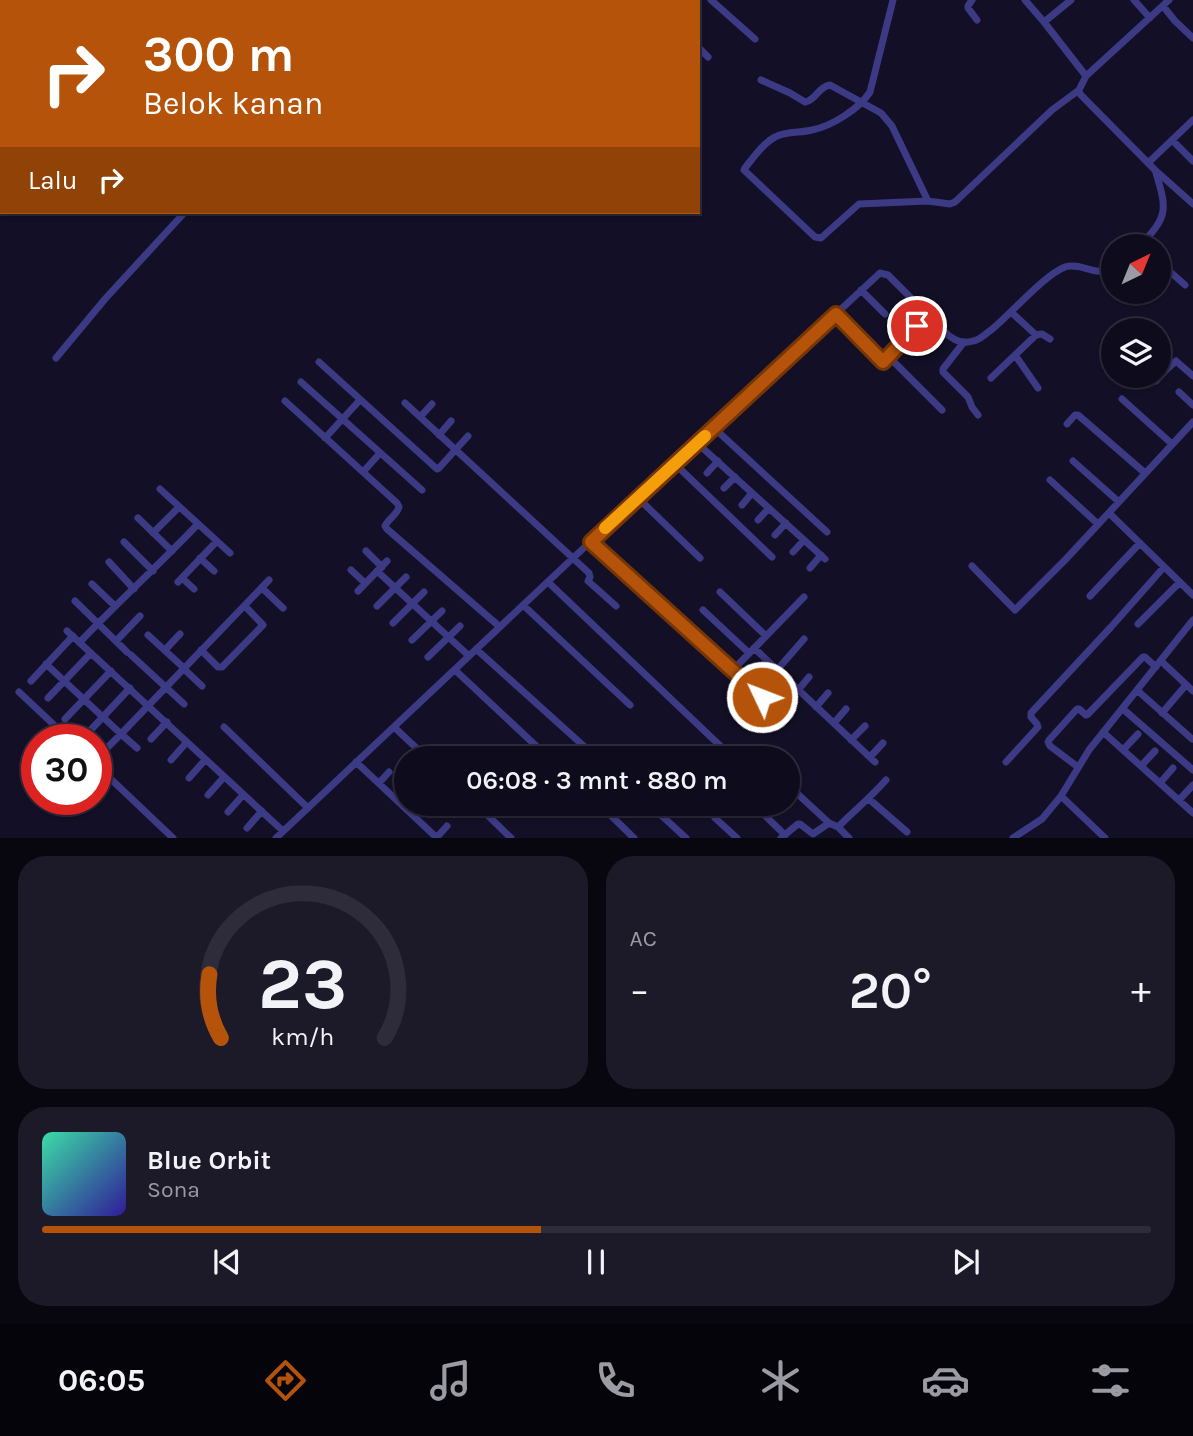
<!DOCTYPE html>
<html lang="id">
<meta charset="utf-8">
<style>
body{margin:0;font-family:Karla,sans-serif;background:#1c1929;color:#f1f3f6;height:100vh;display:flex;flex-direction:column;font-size:26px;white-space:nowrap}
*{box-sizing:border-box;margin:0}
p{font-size:23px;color:#9b9ba3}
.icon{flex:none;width:38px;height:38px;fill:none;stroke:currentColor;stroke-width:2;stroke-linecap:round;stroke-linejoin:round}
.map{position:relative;height:838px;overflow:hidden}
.side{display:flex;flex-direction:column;gap:18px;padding:18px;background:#08060f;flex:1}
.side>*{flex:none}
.banner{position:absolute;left:0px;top:0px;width:700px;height:214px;box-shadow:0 2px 5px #0004,0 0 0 2px #2e2b3b;background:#b45309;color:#fff;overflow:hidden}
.needle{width:46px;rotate:43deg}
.buttons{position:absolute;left:1101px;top:234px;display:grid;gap:14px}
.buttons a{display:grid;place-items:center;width:70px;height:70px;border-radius:50%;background:#0e0b1c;box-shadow:0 2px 5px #0004,0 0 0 2px #2e2b3b;font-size:35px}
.speed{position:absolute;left:21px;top:724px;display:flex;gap:14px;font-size:35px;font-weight:700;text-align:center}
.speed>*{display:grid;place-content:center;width:91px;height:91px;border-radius:50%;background:#0e0b1c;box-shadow:0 2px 5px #0004,0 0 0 2px #2e2b3b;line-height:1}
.speed .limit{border:10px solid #d22;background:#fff;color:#111}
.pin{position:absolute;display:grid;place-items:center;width:60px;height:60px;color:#fff;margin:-30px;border:4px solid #fff;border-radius:50%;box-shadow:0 2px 7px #0007}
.me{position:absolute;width:77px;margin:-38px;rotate:313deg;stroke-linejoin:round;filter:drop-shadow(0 0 5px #0008)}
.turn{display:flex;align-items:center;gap:24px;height:147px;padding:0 28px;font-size:32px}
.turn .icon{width:91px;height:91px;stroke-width:2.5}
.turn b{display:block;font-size:49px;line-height:60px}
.then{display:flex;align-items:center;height:66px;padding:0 28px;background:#0003;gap:14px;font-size:26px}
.big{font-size:52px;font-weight:600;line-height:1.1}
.side .card{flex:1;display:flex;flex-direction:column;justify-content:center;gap:10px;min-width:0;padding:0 24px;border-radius:28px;background:#1c1929}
.side .dial{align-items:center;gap:0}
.dial svg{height:182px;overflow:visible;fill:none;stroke:#2e2b3b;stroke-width:7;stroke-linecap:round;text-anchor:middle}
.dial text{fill:#f1f3f6;stroke:none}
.song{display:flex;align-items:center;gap:21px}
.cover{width:84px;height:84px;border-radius:10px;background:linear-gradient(135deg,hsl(160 70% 55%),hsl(250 70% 35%))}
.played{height:7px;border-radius:4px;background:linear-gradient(90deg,#b45309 45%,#2e2b3b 45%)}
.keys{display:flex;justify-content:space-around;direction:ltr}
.heat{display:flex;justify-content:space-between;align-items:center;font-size:38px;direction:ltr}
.side .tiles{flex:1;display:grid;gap:18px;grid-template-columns:1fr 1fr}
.card:last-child{grid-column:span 2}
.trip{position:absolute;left:394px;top:746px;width:406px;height:70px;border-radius:35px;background:#0e0b1c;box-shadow:0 2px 5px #0004,0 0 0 2px #2e2b3b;font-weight:600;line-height:70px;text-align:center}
.tab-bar{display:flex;height:112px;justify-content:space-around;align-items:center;background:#06040b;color:#9b9ba3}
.tab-bar .icon{width:49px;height:49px}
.tab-bar .active{color:#b45309}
.tab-bar b{font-size:32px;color:#f1f3f6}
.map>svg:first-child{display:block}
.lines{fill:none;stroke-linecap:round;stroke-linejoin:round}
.minor{stroke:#3d3a85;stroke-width:7}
.route-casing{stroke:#753606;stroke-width:18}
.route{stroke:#b45309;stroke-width:12}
.slow{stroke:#f59e0b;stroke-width:12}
</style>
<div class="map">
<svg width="1193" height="838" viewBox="0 0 1193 838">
<rect width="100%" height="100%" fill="#130f26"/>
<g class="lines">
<path class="minor" d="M625,0l2,2
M711,0l44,39
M893,0l-23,92c-11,17 -38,34 -58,38 -12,3 -26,1 -37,7 -12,6 -22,21 -30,31l-1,2 71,67 6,1 38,-34 69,-3 22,3 5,-2 97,-92 27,-20 7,-14 83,-76
M972,0l-4,6v2l9,12
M1025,0l19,22 42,54
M1134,0l16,18
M377,2l2,-2
M653,2l2,-2
M1163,6l12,15 18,17
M1044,22l27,-22
M698,47l10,10
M761,80l29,13 15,9c11,-2 13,-15 25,-17l51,28 11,13 36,75
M1079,90l1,4 75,76 38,34
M1172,140l21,21
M1148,163l45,-43
M1139,247c28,-30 29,-35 17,-74
M1158,261l27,24
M861,290l24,24
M1011,312l25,23
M836,314l47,48 44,-48
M964,342l-21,27v3l25,25 4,10 6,8
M1015,355l23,33
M889,357l53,53
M56,358l49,-59 80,-87
M319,362l118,107 2,-1 29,-32
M991,378l45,-43 6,-1 8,5
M1156,381l12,-13 8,-7 17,15
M301,382l121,108
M1179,392l14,13
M1122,399l50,45
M285,401l112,102 2,4c-2,8 -11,12 -14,19l2,3 113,98
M405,403l184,170 1,4 -2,4 28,25
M420,417l12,-13
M1067,424l8,-9h3l67,58
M714,428l113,104
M439,435l12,-14
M325,438l35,-38
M697,443l128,116
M1073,461l46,41
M675,464l97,93
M363,472l17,-19
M707,473l11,-12
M1050,480l48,44
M724,488l11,-11
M160,489l70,64
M638,498l62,60
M742,505l10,-12
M1109,513l84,82
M138,518l34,33
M758,520l11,-12
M153,533l26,-26
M775,535l11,-12
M124,542l29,29
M591,542l185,169
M366,551l16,16
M793,552l11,-12
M200,558l14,13
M109,562l25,27
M972,566l43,44 51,-51 127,-137
M810,568l11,-13
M351,570l14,13
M377,571l92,85
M182,578l12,11
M178,582l39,-41
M548,582l185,176
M92,584l23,22
M262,588l21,20
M358,591l29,-30
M720,592l46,44
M1090,596l50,-53
M75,601l52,51
M523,605l107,100
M377,606l29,-29
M703,610l46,43
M393,623l31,-31
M1138,624l42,-42
M67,631l216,200
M148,635l37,34
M412,640l30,-29
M116,641l24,-25
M80,642c38,-40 79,-77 118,-118
M754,648l121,114
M476,649l121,109
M165,650l15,-16
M201,650l17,17h4l41,-42 -18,-19
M131,655l53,49
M428,657l32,-31
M1161,661l32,30
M46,664l75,70 148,-154
M184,669l18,17
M455,670l94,88
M733,670l71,-73
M777,670l27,-31
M31,681l42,-45
M798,690l11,-13
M1138,691l54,48
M19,692l51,48
M48,698l43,-45
M816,707l12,-14
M1123,709l70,61
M1162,713l24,-28
M65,719l46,-48
M834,723l12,-14
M224,727l84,81
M394,727l33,31
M1103,732l90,81
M86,735l44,-47
M151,739l16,-17
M851,740l14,-14
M1123,750l15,-16
M104,751l17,-17 16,14
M870,757l13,-14
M171,760l15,-17
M356,762l81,76
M1006,762l32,-35 -1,-3 -6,-7v-4l80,-86 53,-60
M96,765l77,73
M1141,766l14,-15
M1078,767l-28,-21 -2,-4 1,-2 28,-31h2l7,6 2,-1 55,-57h2l11,10
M189,778l16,-18
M379,783l10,-11
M1160,783l13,-15
M788,785l41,38 9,4c16,-16 33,-30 48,-47
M208,795l16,-18
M1061,796l44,42
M869,799l38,33
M1179,800l14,-15
M475,803l36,35
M598,803l36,35
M648,803l38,35
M752,803l33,32
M228,812l15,-17
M715,818l22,20
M838,827l11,11
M247,828l15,-17
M437,837l10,-11
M276,838l297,-280 307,-285 8,2 60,60c8,6 15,9 25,6 7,-1 12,-7 18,-11 20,-16 53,-55 74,-63 15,-5 29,9 48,3
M781,838l17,-14h2l13,10 16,-11
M1013,838l29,-19 19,-23 28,-46 104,-130"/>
</g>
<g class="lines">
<g class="route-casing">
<path id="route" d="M762,697l-171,-155 245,-228 47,48 34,-36"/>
</g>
<use href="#route" class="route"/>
<path class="slow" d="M605,528l100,-92"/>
</g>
</svg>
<div class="buttons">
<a><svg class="needle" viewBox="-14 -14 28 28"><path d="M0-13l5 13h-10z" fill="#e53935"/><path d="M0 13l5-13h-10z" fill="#9b9ba3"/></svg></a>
<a><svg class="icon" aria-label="layers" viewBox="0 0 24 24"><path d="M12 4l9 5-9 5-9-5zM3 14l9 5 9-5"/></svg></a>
</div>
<div class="speed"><div class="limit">30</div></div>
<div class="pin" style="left:917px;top:326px;background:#d93025"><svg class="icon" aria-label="arrive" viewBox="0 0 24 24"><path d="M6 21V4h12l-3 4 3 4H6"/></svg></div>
<svg class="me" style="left:762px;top:697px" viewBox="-20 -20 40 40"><circle r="17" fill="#b45309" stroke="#fff" stroke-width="3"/><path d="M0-11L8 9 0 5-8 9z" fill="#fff"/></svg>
<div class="trip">06:08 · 3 mnt · 880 m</div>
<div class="banner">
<div class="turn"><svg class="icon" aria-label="right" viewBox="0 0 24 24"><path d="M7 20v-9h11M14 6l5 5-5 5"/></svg><div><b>300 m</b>Belok kanan</div></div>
<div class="then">Lalu<svg class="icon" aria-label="right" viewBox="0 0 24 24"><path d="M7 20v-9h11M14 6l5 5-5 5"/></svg></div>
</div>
</div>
<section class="side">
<div class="tiles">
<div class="card dial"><svg viewBox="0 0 100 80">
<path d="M14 69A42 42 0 1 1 86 69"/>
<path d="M14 69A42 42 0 0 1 9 41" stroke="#b45309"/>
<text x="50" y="56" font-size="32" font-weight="700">23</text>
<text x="50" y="72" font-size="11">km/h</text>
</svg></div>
<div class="card"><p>AC</p>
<div class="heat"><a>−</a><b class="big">20°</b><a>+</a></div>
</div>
<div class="card">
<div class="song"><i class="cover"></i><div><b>Blue Orbit</b><p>Sona</p></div></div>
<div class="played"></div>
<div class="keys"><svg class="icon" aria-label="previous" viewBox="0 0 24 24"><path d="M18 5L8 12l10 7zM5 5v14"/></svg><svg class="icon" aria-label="pause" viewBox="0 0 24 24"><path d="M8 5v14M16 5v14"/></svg><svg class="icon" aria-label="next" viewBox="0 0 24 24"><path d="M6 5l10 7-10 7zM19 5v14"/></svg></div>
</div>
</div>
</section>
<nav class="tab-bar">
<b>06:05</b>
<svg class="icon active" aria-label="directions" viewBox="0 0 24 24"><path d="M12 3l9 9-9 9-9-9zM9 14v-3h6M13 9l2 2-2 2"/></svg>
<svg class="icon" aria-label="music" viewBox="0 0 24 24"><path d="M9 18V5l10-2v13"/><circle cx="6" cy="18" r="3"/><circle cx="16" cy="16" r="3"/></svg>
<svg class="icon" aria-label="phone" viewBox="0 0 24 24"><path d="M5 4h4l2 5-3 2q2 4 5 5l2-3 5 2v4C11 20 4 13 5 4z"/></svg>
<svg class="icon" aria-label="climate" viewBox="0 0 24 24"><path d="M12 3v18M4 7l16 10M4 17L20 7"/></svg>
<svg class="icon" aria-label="car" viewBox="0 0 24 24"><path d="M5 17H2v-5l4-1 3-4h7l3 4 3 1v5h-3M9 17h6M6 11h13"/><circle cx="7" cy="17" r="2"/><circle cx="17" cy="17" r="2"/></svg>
<svg class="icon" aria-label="filters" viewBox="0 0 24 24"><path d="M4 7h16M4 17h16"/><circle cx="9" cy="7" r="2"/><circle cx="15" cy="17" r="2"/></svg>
</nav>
